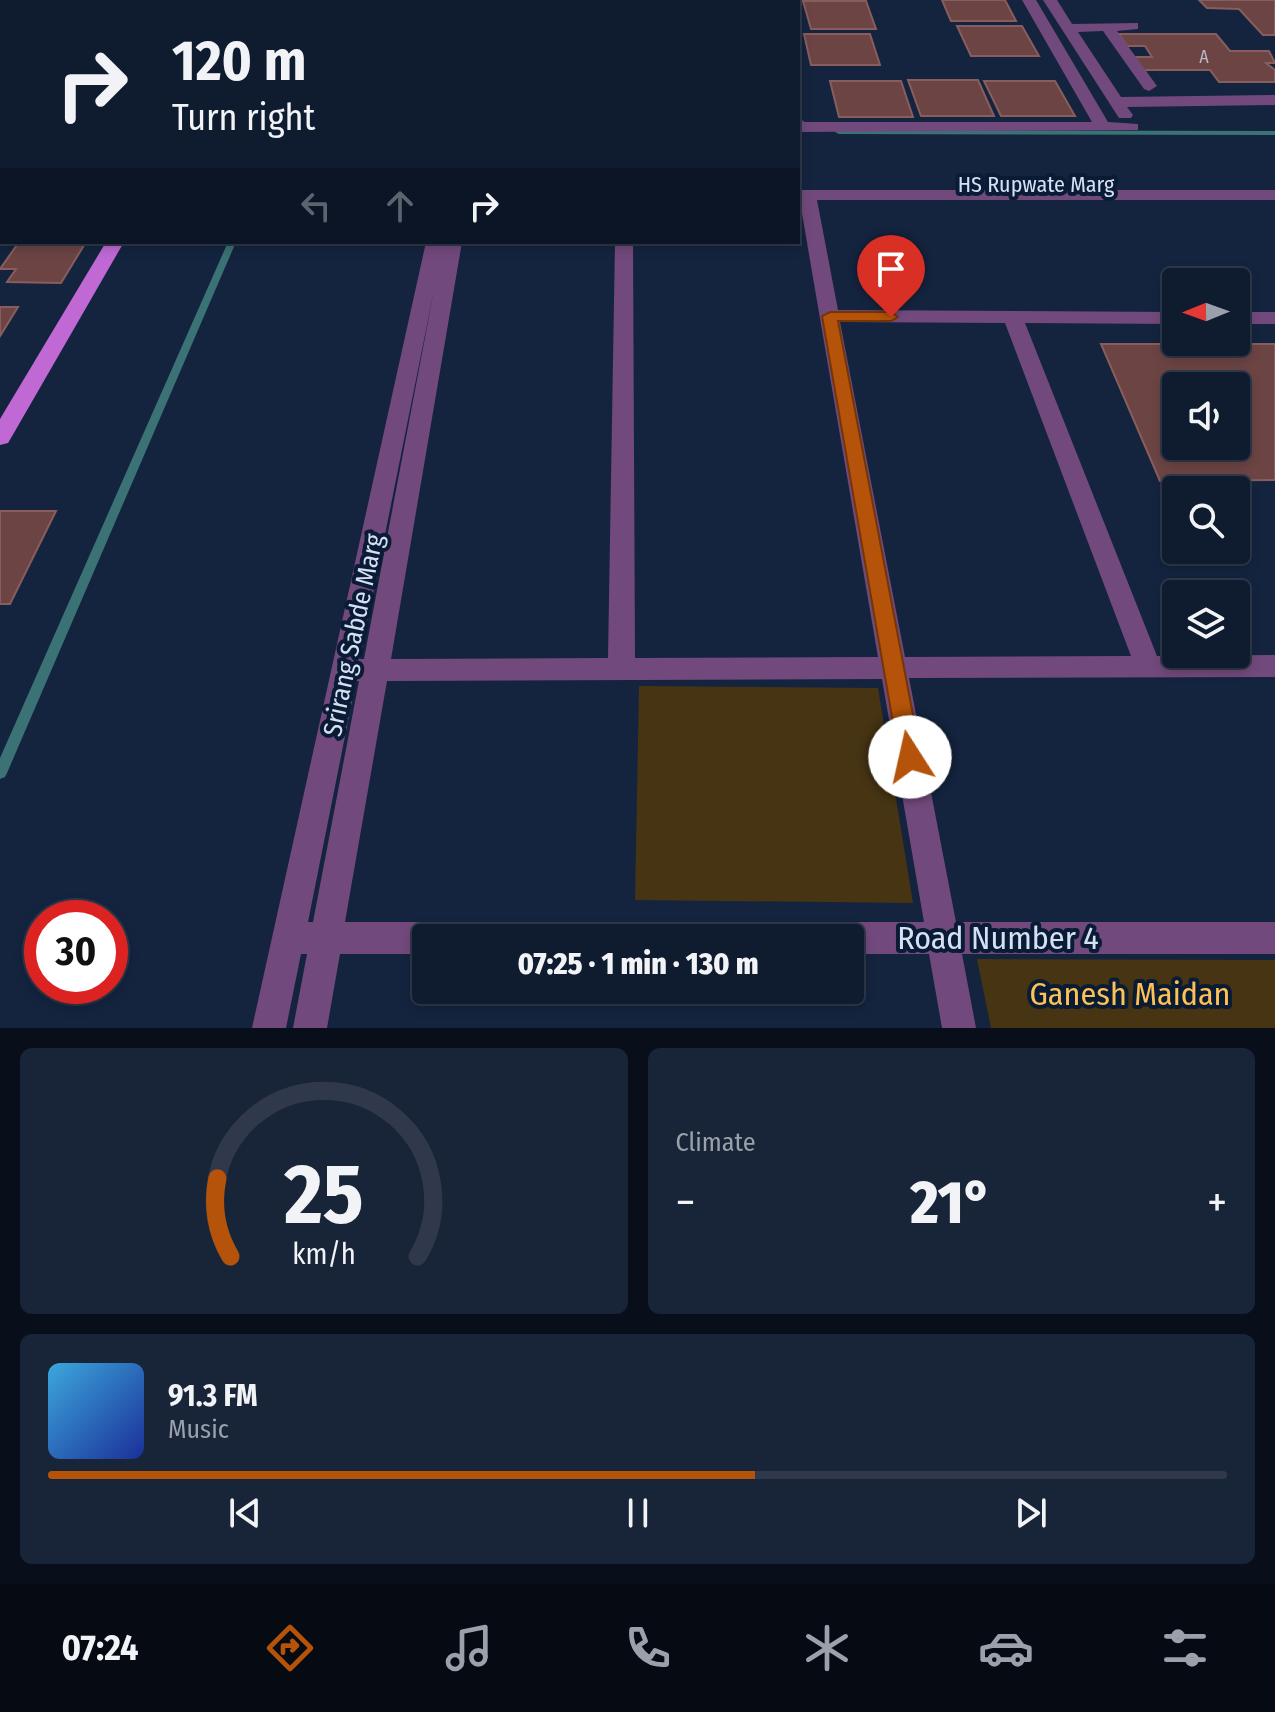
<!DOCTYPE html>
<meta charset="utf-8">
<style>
body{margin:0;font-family:"Fira Sans Condensed",sans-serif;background:#182437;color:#f1f3f6;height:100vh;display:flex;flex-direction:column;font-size:30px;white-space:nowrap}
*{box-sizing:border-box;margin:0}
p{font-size:26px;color:#9ba1aa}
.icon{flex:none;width:44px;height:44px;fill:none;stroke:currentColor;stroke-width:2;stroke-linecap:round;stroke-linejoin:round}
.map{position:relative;height:1028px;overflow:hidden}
.side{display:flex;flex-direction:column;gap:20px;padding:20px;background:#080f1a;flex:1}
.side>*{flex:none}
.hud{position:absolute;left:0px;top:0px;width:800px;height:244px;box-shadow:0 4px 12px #0003,0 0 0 2px #2f394b;background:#0f1b2f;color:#f1f3f6;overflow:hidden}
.needle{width:52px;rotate:269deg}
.buttons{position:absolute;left:1162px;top:268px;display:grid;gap:16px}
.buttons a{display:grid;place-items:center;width:88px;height:88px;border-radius:8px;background:#0f1b2f;box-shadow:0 4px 12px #0003,0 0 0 2px #2f394b;font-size:40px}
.speed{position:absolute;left:24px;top:900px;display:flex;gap:16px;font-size:40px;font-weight:700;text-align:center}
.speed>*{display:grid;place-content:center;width:104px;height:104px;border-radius:50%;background:#0f1b2f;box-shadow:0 4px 12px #0003,0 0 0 2px #2f394b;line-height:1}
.speed .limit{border:12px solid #d22;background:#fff;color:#111}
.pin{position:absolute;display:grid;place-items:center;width:68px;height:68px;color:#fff;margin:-82px -34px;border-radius:50% 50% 50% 0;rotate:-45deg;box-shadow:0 0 8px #0007}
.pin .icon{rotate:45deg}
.me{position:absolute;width:88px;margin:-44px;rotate:350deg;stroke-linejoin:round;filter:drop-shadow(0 0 6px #0008)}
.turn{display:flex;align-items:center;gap:28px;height:168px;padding:0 40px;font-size:36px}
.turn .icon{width:104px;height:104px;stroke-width:2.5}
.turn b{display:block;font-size:56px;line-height:68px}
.lanes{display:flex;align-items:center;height:76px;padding:0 40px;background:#0003;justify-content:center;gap:40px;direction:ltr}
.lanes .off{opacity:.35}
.big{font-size:60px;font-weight:800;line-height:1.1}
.side .tile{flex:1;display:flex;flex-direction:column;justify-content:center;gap:12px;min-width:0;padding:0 28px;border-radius:12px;background:#182437}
.side .dial{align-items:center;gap:0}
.dial svg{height:208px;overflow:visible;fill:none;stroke:#2f394b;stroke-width:7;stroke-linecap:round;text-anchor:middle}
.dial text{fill:#f1f3f6;stroke:none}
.song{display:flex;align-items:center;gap:24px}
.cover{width:96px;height:96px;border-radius:12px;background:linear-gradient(135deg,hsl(200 70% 55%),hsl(230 70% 35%))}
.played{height:8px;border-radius:4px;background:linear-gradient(90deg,#b45309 60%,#2f394b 60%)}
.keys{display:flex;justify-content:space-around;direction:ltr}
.heat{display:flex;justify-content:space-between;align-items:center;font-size:44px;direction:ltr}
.side .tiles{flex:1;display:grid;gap:20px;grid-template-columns:1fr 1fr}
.tile:last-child{grid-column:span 2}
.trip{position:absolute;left:412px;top:924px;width:452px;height:80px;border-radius:8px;background:#0f1b2f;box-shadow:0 4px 12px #0003,0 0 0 2px #2f394b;font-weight:800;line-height:80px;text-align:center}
.tab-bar{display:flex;height:128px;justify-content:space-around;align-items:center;background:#060b13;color:#9ba1aa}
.tab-bar .icon{width:56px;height:56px}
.tab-bar .current{color:#b45309}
.tab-bar b{font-size:36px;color:#f1f3f6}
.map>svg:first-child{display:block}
.green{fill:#463413}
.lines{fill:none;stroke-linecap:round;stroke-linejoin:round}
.stream{fill:#3a7275;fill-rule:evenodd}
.building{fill:#6c4444;stroke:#885d5d;stroke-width:2;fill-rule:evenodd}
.minor{fill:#72497c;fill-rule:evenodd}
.major{fill:#c069d5;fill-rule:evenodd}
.route{fill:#b45309;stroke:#753606;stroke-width:2}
.labels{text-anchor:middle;stroke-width:8;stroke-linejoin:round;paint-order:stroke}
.far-number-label{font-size:18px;fill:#bbbac7}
.far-street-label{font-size:22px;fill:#d5e1f3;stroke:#0a1b35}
.street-label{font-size:26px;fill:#d5e1f3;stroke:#0a1b35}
.near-street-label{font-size:32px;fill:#d5e1f3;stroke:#0a1b35}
.near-park-label{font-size:32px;fill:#fec153;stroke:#0a1b35}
</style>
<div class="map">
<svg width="1275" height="1028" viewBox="0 0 1275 1028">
<rect width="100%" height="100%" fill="#14243f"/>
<path class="green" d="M639,686l239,2 35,215 -278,-3z
M977,959l298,1v68h-284z"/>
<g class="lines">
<path class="stream" d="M338,0h6l-1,2h-6z
M836,130l439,1v4l-436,-1 -4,-2z
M228,242h8l-229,531 -2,4 -5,2v-21z"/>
</g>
<path class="building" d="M942,0h63l11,21h-65z
M1199,0h76v35h-12l-24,-26 -32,-1z
M803,1h63l10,28h-65z
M957,26h65l17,30h-68z
M804,34h66l10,31h-69z
M1119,34h97l14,17h39l6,12h-9l9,7v12h-56l-9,-12h-69l-8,-13h19l-7,-11h-18z
M908,80h70l16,36h-73z
M830,81h71l12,36h-74z
M984,81h71l20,35h-74z
M19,242h67l-25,41 -54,-1 9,-13h-16z
M0,307h18l-18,29z
M1101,344h174v136l-115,1zM1176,386h60v60h-60z
M0,511h56l-46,93h-10z"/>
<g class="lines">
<path class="minor" d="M0,0h34l-32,2 -2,4z
M144,0h14l-15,2z
M485,0h14l-15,2z
M506,0h14v2h-14z
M763,0h14l1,2h-14z
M1022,0h14l72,122 30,2v6l-340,2v-14l7,4h287z
M1043,0h14l15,24 66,-1v6l-21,2 40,55 -8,5 -5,-2 -41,-58 -25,1 43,65 154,-2v10l-148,2 6,8 -2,3h-12z
M0,38h2v8h-2z
M798,190h477v10h-458l21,110 338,2v12l-151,-1 132,333 118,-1v22l-366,1 47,244h319v32h-313l14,74h-34l-13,-74h-79v-16h-424v16h-86l-13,74h-34l14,-74h-6l-15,74h-34l174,-786h36l-71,417 217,-1 7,-416h18l2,416 243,-1zM434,290l-70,369h-4zM840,322l165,1 126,333 -226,1zM882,679l42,243h-579l42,-241zM356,681h3l-46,241h-5z
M0,210h2v10h-2z
M1236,312h39v12h-39z"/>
<path class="major" d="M106,242h18l-113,196 -3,5 -8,2v-26z"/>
</g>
<path class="route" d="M830,312h61l7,5 -7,4h-53l83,436 -3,7 -8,3 -8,-3 -3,-7 -77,-441z"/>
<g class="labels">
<g class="far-number-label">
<text x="1204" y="63">A</text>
</g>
<g class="far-street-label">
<text x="1036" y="192">HS Rupwate Marg</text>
</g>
<g class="street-label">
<text transform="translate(353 635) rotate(-78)" y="9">Srirang Sabde Marg</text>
</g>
<g class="near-street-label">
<text x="998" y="949">Road Number 4</text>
</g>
<g class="near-park-label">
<text x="1130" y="1005">Ganesh Maidan</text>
</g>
</g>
</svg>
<div class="buttons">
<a><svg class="needle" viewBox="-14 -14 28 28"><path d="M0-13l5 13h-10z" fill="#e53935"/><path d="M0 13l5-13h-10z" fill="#9ba1aa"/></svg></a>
<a><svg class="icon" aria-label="sound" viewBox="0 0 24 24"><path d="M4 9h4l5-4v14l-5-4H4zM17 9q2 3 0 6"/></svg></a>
<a><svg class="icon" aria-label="search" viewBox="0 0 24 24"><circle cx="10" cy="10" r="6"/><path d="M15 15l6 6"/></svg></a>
<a><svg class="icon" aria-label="layers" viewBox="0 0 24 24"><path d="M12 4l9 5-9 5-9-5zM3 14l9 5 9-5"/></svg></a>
</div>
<div class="speed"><div class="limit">30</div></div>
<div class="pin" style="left:891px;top:317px;background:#d93025"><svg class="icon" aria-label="arrive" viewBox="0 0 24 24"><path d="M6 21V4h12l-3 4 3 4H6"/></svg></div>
<svg class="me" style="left:910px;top:757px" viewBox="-20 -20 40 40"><circle r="19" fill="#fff"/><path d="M0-13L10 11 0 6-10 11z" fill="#b45309"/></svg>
<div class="trip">07:25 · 1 min · 130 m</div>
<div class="hud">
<div class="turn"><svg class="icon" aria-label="right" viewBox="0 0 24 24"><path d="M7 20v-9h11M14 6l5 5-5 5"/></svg><div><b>120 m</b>Turn right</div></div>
<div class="lanes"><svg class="icon off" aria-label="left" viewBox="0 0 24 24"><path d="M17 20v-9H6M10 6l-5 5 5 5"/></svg><svg class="icon off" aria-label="ahead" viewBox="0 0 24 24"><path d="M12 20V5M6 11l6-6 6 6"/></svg><svg class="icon" aria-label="right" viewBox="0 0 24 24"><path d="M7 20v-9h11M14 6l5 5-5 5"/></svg></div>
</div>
</div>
<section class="side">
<div class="tiles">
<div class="tile dial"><svg viewBox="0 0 100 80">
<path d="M14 69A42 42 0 1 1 86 69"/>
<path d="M14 69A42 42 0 0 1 9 39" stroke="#b45309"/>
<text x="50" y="56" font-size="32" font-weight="700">25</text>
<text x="50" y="72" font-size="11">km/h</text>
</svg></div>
<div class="tile"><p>Climate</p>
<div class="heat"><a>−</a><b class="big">21°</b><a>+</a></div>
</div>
<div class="tile">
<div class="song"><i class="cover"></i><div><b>91.3 FM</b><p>Music</p></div></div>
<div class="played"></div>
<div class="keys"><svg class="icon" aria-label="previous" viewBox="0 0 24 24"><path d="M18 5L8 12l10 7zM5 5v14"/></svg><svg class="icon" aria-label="pause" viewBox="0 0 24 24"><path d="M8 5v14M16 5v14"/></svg><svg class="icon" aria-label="next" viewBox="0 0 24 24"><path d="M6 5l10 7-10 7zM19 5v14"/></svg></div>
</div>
</div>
</section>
<nav class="tab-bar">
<b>07:24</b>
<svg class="icon current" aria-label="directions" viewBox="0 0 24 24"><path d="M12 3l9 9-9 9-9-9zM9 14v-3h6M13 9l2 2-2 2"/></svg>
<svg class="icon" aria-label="music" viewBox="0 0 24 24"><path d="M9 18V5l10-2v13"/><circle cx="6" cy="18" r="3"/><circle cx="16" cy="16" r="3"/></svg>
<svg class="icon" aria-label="phone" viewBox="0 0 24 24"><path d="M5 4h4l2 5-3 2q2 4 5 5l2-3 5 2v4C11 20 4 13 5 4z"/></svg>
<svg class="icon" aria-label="climate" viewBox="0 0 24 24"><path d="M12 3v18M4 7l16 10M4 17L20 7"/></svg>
<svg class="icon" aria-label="car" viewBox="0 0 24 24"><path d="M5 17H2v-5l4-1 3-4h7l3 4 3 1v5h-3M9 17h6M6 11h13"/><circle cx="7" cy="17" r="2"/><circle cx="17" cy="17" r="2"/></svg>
<svg class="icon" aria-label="filters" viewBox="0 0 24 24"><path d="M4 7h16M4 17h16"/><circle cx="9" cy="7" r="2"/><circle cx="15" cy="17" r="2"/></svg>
</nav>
